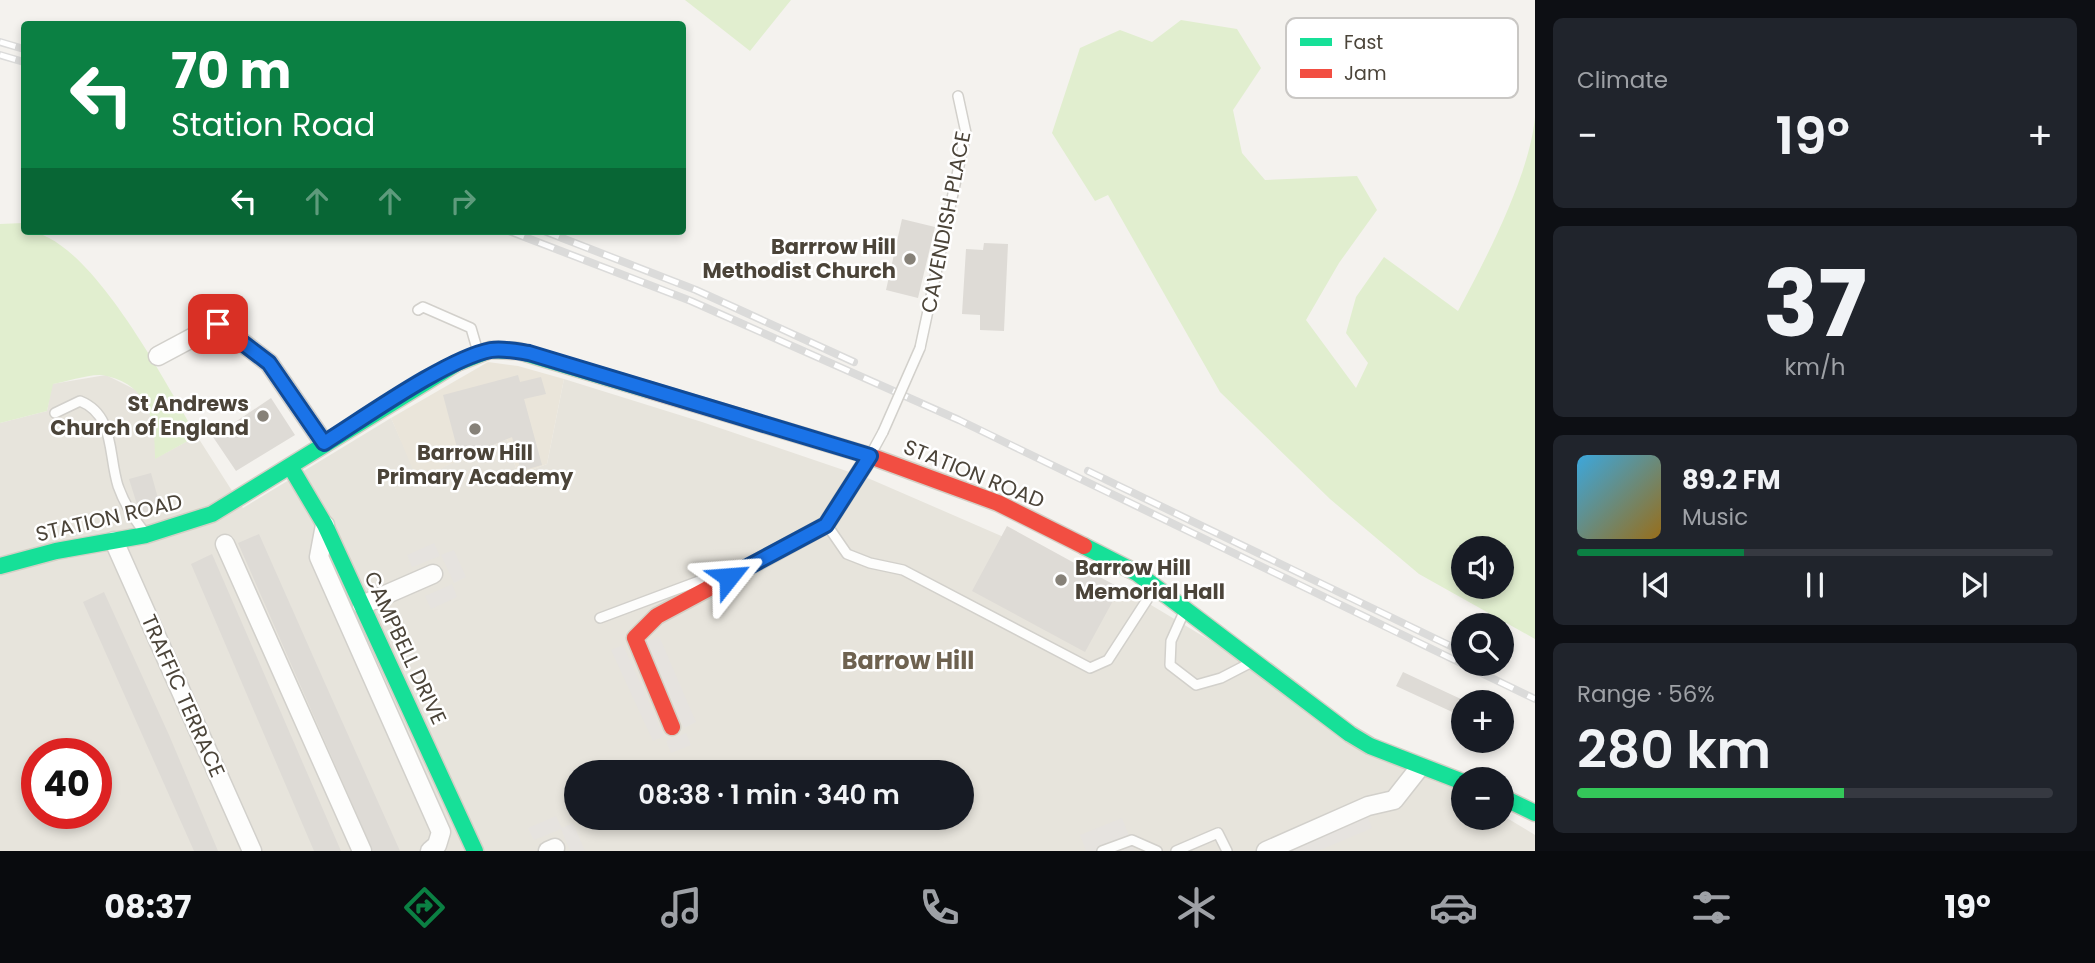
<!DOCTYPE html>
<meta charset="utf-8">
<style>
body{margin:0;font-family:Poppins,sans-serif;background:#20242c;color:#f1f3f6;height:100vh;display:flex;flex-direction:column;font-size:26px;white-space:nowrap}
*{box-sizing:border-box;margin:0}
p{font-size:23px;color:#9ea1a6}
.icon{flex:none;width:38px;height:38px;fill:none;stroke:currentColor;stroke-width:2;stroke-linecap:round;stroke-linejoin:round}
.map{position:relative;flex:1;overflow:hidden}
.side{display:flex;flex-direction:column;gap:18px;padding:18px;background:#0d0f14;width:560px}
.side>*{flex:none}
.top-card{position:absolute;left:21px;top:21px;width:665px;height:214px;border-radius:7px;box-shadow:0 4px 10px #0003;background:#0b8043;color:#fff;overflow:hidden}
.fabs{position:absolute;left:1451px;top:536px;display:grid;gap:14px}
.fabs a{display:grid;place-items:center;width:63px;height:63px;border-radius:50%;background:#171b24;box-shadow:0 4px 10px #0003;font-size:35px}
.speed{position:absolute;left:21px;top:738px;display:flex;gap:14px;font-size:35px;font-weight:700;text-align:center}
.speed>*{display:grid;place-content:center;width:91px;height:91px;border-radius:50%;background:#171b24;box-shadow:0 4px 10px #0003;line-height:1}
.speed .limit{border:10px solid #d22;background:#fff;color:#111}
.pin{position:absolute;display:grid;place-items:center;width:60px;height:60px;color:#fff;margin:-30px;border-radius:14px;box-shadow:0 4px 10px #0006}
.me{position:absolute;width:77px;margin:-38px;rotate:62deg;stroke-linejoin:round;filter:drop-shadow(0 0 5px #0008)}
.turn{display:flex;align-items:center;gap:24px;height:147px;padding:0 35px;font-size:32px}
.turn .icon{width:91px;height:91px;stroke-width:2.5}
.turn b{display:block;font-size:49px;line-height:60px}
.lanes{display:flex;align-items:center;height:66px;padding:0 35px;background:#0003;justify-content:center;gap:35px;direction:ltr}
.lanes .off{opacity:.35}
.big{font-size:52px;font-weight:600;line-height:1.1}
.side .tile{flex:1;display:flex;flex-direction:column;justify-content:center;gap:10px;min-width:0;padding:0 24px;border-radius:10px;background:#20242c}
.side .dial{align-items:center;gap:0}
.dial b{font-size:91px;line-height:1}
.song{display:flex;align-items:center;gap:21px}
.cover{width:84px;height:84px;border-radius:10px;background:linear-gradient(135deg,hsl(200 70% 55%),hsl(40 70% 35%))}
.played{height:7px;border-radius:4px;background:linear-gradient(90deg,#0b8043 35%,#363941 35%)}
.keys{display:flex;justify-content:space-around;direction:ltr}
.heat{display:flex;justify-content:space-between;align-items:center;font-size:38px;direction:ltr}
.charge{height:10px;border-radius:5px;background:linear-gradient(90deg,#34c759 56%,#363941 0)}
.trip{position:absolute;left:564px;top:760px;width:410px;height:70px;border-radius:35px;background:#171b24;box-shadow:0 4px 10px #0003;font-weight:600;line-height:70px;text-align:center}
.tabs{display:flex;height:112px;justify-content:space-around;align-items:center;background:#090b0e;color:#9ea1a6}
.tabs .icon{width:49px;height:49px}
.tabs .selected{color:#0b8043}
.tabs b{font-size:32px;color:#f1f3f6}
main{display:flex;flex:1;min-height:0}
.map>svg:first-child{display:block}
.residential{fill:#e7e4dc;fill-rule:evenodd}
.education{fill:#eae5da}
.green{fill:#e1eecf;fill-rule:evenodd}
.parking{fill:#e6e3df}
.building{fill:#dedbd6}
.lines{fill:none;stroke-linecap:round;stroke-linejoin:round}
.lane-casing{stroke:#d2d0cb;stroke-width:12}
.street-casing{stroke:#d2d0cb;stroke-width:21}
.fast-casing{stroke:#d3cfc5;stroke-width:19}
.jam-casing{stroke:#d3cfc5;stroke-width:19}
.lane{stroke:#fdfdfc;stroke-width:9}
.street{stroke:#fdfdfc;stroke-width:18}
.fast{stroke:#16e098;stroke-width:16}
.jam{stroke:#f24e42;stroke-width:16}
.rail-casing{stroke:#dbdbda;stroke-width:8}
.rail{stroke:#fff;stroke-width:5;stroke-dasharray:16;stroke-linecap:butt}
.lane-bridge-casing{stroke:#d2d0cb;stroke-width:12;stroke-linecap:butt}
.lane-bridge{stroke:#fdfdfc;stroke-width:9}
.route-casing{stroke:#114b97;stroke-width:18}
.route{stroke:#1a73e8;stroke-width:12}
.poi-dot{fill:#868178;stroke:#fff;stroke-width:2.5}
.labels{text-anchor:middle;stroke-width:5;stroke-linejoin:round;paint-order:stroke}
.street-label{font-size:21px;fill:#4b4439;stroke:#fff}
.poi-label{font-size:21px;font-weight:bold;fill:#4b4439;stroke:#fff;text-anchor:end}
.quarter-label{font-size:24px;font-weight:bold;fill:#6e6250;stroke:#fff}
.key{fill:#fff;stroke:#c9c7c4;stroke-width:2}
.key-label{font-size:19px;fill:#4b4439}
</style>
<main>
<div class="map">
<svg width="1535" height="851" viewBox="0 0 1535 851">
<rect width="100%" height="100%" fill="#f4f2ee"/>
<path class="residential" d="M106,375l32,16 17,33 1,34 41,-22 46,72 148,-90 27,60 89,-39 11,36 29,-11 17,-85 138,43 168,57 256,111 337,202v25h39v-2l33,20v16h-1535v-428l47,-12 5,-27zM37,754h59v60h-59zM576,772h385v45h-385z"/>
<path class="education" d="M488,362l30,4 46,13 -17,85 -29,11 -11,-36 -90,40 -26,-61z"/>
<path class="green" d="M685,0h106l-41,51z
M1181,20l56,9 24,39 -28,42 9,43 23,27 92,-4 20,34 -38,53 -33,57 50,68 12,-25 -22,-30 10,-36 28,-40 74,54c28,-52 72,-137 77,-194v522l-116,-65 -89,-75 -110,-107 -112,-197 -13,6 -43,-68 28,-85 40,-18 32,12zM1463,548h39v38h-39z
M23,223l1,8c64,0 142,154 173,205l-42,23c0,-37 -5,-73 -48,-83 -14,-4 -39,6 -54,8l-6,27 -47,12v-199z"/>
<path class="parking" d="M434,543l6,13 -28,11 -5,-12z
M454,550l12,27 -12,6 -13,-28z
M452,584l5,13 -26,12 -6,-13z
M659,636l37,86 -12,6 -37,-86z
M623,645l41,91 -11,5 -42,-91z
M686,733l5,12 -20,8 -5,-12z
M1367,815l5,13 -54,23h-35z
M556,816l6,12 11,-5 12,28h-15l-9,-22 -27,11 -6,-12z
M1122,818l13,33h-49l-6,-16z"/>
<path class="building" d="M902,219l33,8 -17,71 -32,-8z
M984,243l24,1 -4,87 -24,-1v-15l-18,-1 4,-65 17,1z
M518,375l2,7 21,-5 5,17 -22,5 18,66 -21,6 -9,-34 -52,22 -17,-64z
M271,398l24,37 -59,36 -23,-34z
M151,473l10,36 -21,5 -11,-35z
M1007,526l113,62 -35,64 -113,-61z
M259,534l65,147 76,170h-27l-135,-308z
M212,554l67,154 62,143h-27l-123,-287z
M104,592l65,143 49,116h-24l-111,-249z
M1403,672l60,28v17l-67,-31z"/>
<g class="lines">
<g class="lane-casing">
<path id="lane" d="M418,310l5,-3 48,21 7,24
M920,348l46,-215 -8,-37
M55,413l25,-12c35,14 28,53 38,85 6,17 16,33 27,47
M871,454l12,-22
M827,525l20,29 23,9 33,7 187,98 18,-8 46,-71
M1184,612l-13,29 -1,24 26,20 25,-7 29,-15
M600,618l99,-37
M1102,851l30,-11 25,11
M1176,851l42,-18 9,18"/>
</g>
<g class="street-casing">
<path id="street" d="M158,356l60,-32 51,39 55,80
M325,525l-6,32 122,275 -4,13 -7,6
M114,541l138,310
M225,544l137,307
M362,605l71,-31
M548,851l7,-3
M1266,851l102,-45 26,-6 26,-33"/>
</g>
<g class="fast-casing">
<path id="fast" d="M290,466l35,59 150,326
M1084,546l53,27 213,161 20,12 93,36
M0,566l56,-15 90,-16 66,-21 245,-151 33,-13 28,1 131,39
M743,570l83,-45 44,-69
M1502,797l33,16"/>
</g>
<g class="jam-casing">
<path id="jam" d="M649,390l221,66 128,47 86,43
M672,727l-37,-89 22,-22 86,-46"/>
</g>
<use href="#lane" class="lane"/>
<use href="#street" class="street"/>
<use href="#fast" class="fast"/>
<use href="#jam" class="jam"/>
<g class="rail-casing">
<path id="rail" d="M0,42l24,7
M0,55l24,7
M509,231l182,70 268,119 576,279
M544,231l152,59 158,72
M1088,471l375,181"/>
</g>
<use href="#rail" class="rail"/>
<g class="lane-bridge-casing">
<path id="lane-bridge" d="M883,432l37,-84"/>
</g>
<use href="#lane-bridge" class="lane-bridge"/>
</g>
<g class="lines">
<g class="route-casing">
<path id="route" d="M218,324l51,39 55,80c40,-25 124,-85 167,-93 12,-2 25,1 38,3l341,103 -44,69 -97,52"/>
</g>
<use href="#route" class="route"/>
</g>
<g class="poi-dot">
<circle cx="910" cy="259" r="7"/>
<circle cx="263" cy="416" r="7"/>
<circle cx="475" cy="429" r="7"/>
<circle cx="1061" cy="580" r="7"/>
</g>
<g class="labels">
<g class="street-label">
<text transform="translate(946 222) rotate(-79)" y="7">CAVENDISH PLACE</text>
<text transform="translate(974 474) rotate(22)" y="7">STATION ROAD</text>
<text transform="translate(109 518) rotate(-13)" y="7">STATION ROAD</text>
<text transform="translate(405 648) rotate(65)" y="7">CAMPBELL DRIVE</text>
<text transform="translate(183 696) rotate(66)" y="7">TRAFFIC TERRACE</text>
</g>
<g class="poi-label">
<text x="896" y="254">Barrrow Hill<tspan x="896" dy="24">Methodist Church</tspan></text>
<text x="249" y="411">St Andrews<tspan x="249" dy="24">Church of England</tspan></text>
<text x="475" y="460" text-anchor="middle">Barrow Hill<tspan x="475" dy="24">Primary Academy</tspan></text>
<text x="1075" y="575" text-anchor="start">Barrow Hill<tspan x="1075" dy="24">Memorial Hall</tspan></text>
</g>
<g class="quarter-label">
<text x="908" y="669">Barrow Hill</text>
</g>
</g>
<rect x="1286" y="18" width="232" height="80" rx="10" class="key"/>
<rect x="1300" y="38" width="32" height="8" fill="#16e098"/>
<rect x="1300" y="69" width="32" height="9" fill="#f24e42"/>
<g class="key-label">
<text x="1344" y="49">Fast</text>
<text x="1344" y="80">Jam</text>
</g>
</svg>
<div class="fabs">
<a><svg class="icon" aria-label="sound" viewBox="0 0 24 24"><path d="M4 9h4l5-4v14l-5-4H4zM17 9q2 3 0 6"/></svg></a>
<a><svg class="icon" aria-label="search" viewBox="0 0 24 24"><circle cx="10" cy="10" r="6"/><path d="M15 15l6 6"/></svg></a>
<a>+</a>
<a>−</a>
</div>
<div class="speed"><div class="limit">40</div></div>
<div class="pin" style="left:218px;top:324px;background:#d93025"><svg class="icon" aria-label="arrive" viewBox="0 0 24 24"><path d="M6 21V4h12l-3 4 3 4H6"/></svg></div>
<svg class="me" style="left:729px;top:577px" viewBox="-20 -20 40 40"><path d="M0-17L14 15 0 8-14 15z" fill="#1a73e8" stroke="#fff" stroke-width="4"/></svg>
<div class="trip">08:38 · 1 min · 340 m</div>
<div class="top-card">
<div class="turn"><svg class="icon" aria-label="left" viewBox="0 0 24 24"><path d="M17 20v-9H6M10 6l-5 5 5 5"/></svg><div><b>70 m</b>Station Road</div></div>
<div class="lanes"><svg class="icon" aria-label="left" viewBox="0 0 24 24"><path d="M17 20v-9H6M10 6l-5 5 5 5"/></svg><svg class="icon off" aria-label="ahead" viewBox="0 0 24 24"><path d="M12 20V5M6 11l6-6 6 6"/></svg><svg class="icon off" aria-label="ahead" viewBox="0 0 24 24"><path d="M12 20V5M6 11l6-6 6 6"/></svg><svg class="icon off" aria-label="right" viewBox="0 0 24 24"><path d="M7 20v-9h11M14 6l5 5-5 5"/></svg></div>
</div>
</div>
<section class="side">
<div class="tile"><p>Climate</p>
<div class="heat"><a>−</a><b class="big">19°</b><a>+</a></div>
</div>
<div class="tile dial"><b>37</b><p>km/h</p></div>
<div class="tile">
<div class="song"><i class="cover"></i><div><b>89.2 FM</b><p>Music</p></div></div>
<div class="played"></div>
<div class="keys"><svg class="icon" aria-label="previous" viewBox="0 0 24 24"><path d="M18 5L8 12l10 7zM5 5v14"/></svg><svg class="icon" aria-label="pause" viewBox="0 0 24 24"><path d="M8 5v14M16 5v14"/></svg><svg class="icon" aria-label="next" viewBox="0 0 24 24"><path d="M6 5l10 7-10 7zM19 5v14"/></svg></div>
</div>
<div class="tile"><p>Range · 56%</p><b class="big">280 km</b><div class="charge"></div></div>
</section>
</main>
<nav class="tabs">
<b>08:37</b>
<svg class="icon selected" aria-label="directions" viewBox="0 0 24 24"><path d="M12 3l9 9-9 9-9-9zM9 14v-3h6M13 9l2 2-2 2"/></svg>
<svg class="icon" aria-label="music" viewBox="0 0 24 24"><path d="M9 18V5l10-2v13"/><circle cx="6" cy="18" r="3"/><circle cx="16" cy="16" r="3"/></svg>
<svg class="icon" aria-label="phone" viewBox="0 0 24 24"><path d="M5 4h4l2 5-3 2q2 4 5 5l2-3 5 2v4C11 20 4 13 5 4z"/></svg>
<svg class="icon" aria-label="climate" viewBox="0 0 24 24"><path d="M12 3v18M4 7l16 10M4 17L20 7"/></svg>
<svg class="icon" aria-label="car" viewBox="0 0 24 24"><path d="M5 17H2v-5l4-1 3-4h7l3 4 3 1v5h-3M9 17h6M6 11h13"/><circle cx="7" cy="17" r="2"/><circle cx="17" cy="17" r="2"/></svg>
<svg class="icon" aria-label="filters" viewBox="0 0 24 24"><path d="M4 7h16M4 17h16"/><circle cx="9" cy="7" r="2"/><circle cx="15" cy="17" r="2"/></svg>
<b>19°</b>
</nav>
